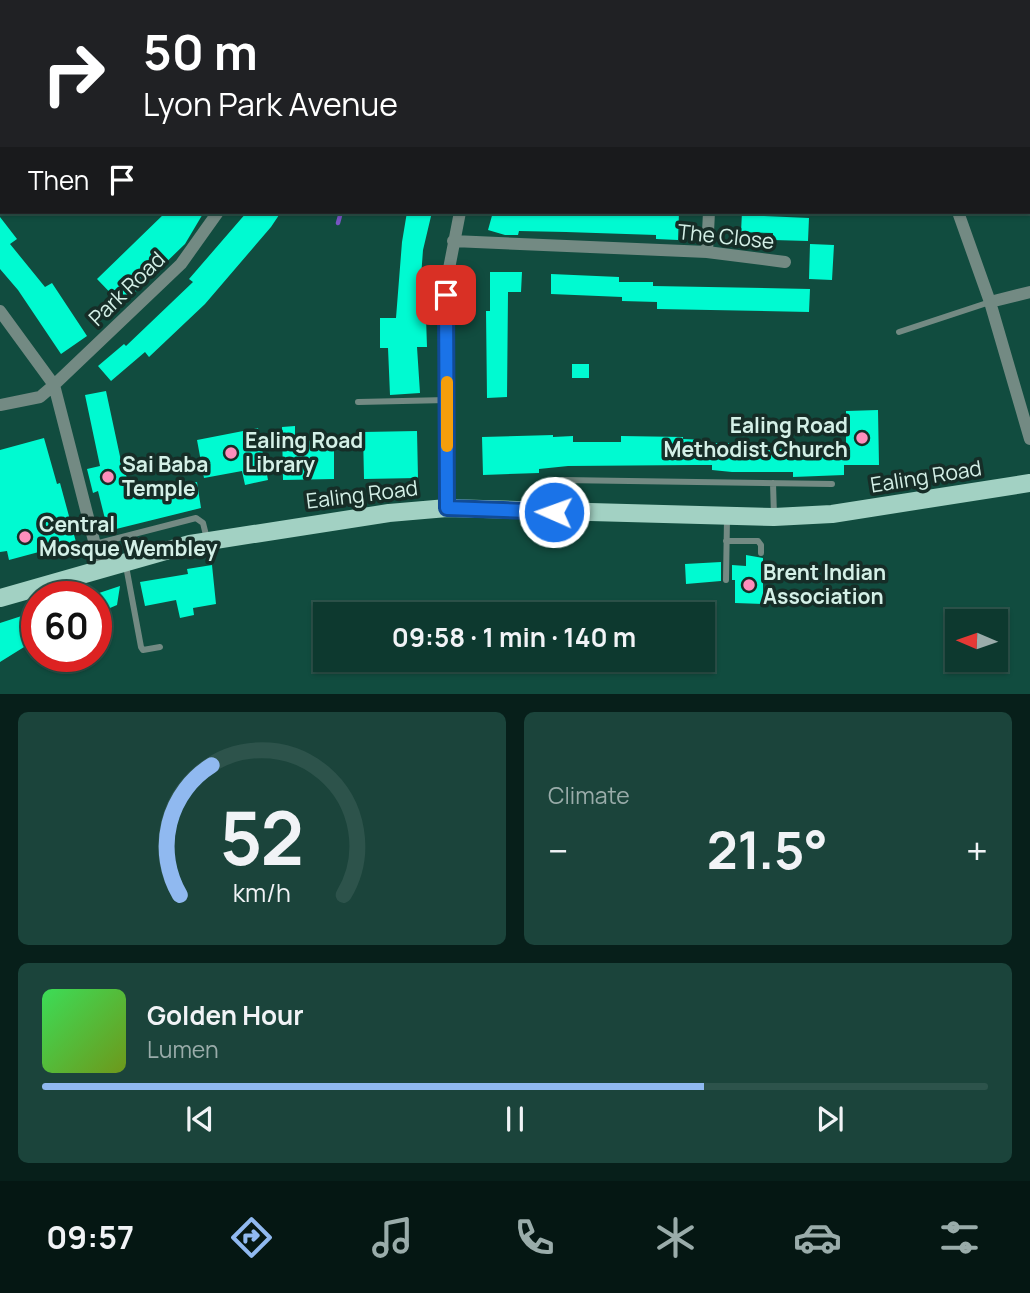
<!DOCTYPE html>
<meta charset="utf-8">
<style>
body{margin:0;font-family:Manrope,sans-serif;background:#1b443b;color:#f1f3f6;height:100vh;display:flex;flex-direction:column;font-size:26px;white-space:nowrap}
*{box-sizing:border-box;margin:0}
p{font-size:23px;color:#9aacaa}
.icon{flex:none;width:38px;height:38px;fill:none;stroke:currentColor;stroke-width:2;stroke-linecap:round;stroke-linejoin:round}
.map{position:relative;height:694px;overflow:hidden}
.panel{display:flex;flex-direction:column;gap:18px;padding:18px;background:#071f1a;flex:1}
.panel>*{flex:none}
.guide{position:absolute;left:0px;top:0px;width:1031px;height:214px;box-shadow:0 2px 5px #0004,0 0 0 2px #2d534b;background:#202124;color:#fff;overflow:hidden}
.needle{width:46px;rotate:272deg}
.tools{position:absolute;left:945px;top:609px;display:grid;gap:14px}
.tools a{display:grid;place-items:center;width:63px;height:63px;border-radius:0px;background:#0d392f;box-shadow:0 2px 5px #0004,0 0 0 2px #2d534b;font-size:35px}
.speed{position:absolute;left:21px;top:581px;display:flex;gap:14px;font-size:35px;font-weight:700;text-align:center}
.speed>*{display:grid;place-content:center;width:91px;height:91px;border-radius:50%;background:#0d392f;box-shadow:0 2px 5px #0004,0 0 0 2px #2d534b;line-height:1}
.speed .limit{border:10px solid #d22;background:#fff;color:#111}
.pin{position:absolute;display:grid;place-items:center;width:60px;height:60px;color:#fff;margin:-30px;border-radius:14px;box-shadow:0 4px 10px #0006}
.me{position:absolute;width:77px;margin:-38px;rotate:272deg;stroke-linejoin:round;filter:drop-shadow(0 0 5px #0008)}
.turn{display:flex;align-items:center;gap:24px;height:147px;padding:0 28px;font-size:32px}
.turn .icon{width:91px;height:91px;stroke-width:2.5}
.turn b{display:block;font-size:49px;line-height:60px}
.then{display:flex;align-items:center;height:66px;padding:0 28px;background:#0003;gap:14px;font-size:26px}
.big{font-size:52px;font-weight:700;line-height:1.1}
.panel .widget{flex:1;display:flex;flex-direction:column;justify-content:center;gap:10px;min-width:0;padding:0 24px;border-radius:10px;background:#1b443b}
.panel .dial{align-items:center;gap:0}
.dial svg{height:182px;overflow:visible;fill:none;stroke:#2d534b;stroke-width:7;stroke-linecap:round;text-anchor:middle}
.dial text{fill:#f1f3f6;stroke:none}
.song{display:flex;align-items:center;gap:21px}
.cover{width:84px;height:84px;border-radius:10px;background:linear-gradient(135deg,hsl(130 70% 55%),hsl(80 70% 35%))}
.played{height:7px;border-radius:4px;background:linear-gradient(90deg,#90b9f0 70%,#2d534b 70%)}
.keys{display:flex;justify-content:space-around;direction:ltr}
.heat{display:flex;justify-content:space-between;align-items:center;font-size:38px;direction:ltr}
.panel .tiles{flex:1;display:grid;gap:18px;grid-template-columns:1fr 1fr}
.widget:last-child{grid-column:span 2}
.trip{position:absolute;left:313px;top:602px;width:402px;height:70px;border-radius:0px;background:#0d392f;box-shadow:0 2px 5px #0004,0 0 0 2px #2d534b;font-weight:700;line-height:70px;text-align:center}
.dock{display:flex;height:112px;justify-content:space-around;align-items:center;background:#051713;color:#9aacaa}
.dock .icon{width:49px;height:49px}
.dock .on{color:#90b9f0}
.dock b{font-size:32px;color:#f1f3f6}
.map>svg:first-child{display:block}
.lines{fill:none;stroke-linecap:round;stroke-linejoin:round}
.stream{stroke:#7855c3;stroke-width:4.5}
.building{fill:#00fad1}
.path{stroke:#5b8a7f;stroke-width:2.5;stroke-dasharray:5 5;stroke-linecap:butt}
.service{stroke:#738a83;stroke-width:6}
.minor{stroke:#738a83;stroke-width:12}
.primary{stroke:#a2d1c3;stroke-width:18}
.rail-casing{stroke:#739f94;stroke-width:7}
.rail{stroke:#162d27;stroke-width:4.5;stroke-dasharray:13;stroke-linecap:butt}
.route-casing{stroke:#114b97;stroke-width:18}
.route{stroke:#1a73e8;stroke-width:12}
.slow{stroke:#f59e0b;stroke-width:12}
.poi-dot{fill:#fe8ebc;stroke:#162d27;stroke-width:2.5}
.labels{text-anchor:middle;stroke-width:7;stroke-linejoin:round;paint-order:stroke}
.street-label{font-size:21px;fill:#d4f0e7;stroke:#162d27}
.poi-label{font-size:21px;font-weight:bold;fill:#d4f0e7;stroke:#162d27;text-anchor:start}
</style>
<div class="map">
<svg width="1030" height="695" viewBox="0 0 1030 695">
<rect width="100%" height="100%" fill="#114c3f"/>
<g class="lines">
<path class="stream" d="M422,2l1,-2
M338,223l3,-11"/>
</g>
<path class="building" d="M166,212h38l-19,32 -63,61 -25,-26z
M247,212h34l-10,15 -66,77 -56,53 -4,-5 -34,29 -13,-15 26,-22 2,2 67,-64 -4,-3z
M407,212h25l-9,38 -5,68 8,-1 1,30h-10l3,46 -30,2 -2,-47h-8v-30h16l6,-76z
M493,212l164,2v-2h22l-1,28 -22,-1v-4l-90,-3 -47,-1 -1,4h-13l-17,-5z
M742,212h22v4l45,2 -1,23 -35,-1v-7l-32,-1z
M0,217l17,22 -7,5 35,43 7,-4 35,53 -26,18 -43,-64 -18,-21z
M810,244l24,1 -2,35 -23,-1z
M490,272h32l-1,20h-13l-1,105 -20,1 -1,-87h4z
M551,274l68,3v5h34v4l157,3 -1,23 -152,-3v-7l-35,-1v-4l-71,-3z
M572,364h17v14h-17z
M106,391l15,70 13,36 63,-15 4,26 -93,23 -10,-40 -5,2 -6,-24 13,-3 -15,-71z
M878,410l1,55h-35v10l-51,2v-5h-61l-20,-2v-5h-18l-126,1 -29,3v4l-56,2 -1,-38 71,-2v2l20,-1v6h48v-6l62,1v2l24,1v3h22v6l117,1v-39z
M295,426v15l39,-1v39l-51,1 -1,-53z
M258,428l10,52 -23,5 -3,-14 -38,7 -7,-38z
M417,431l1,47 -54,1 -1,-47z
M44,438l13,46 3,-1 16,59 -67,18 -2,-9 -7,1v-102z
M746,555l17,3v46l-28,-1v-23h-3v-15l14,1z
M721,562v19l-35,3 -1,-20z
M212,565l4,39 -23,4 1,7 -14,3 -4,-18 -31,6 -5,-24 48,-8 -1,-5z
M120,586l-3,19 -21,9v-20z
M37,611v28l-37,23v-39z"/>
<g class="lines">
<path class="path" d="M493,0l4,2"/>
<path class="service" d="M899,332l91,-30
M358,402l89,-2
M773,483l1,33
M554,510l2,-23 6,-7 270,4
M726,541h32l3,4v8
M95,544l101,-26 7,5 4,16
M126,566l15,81 2,3 17,-3
M726,580l1,-62"/>
<path class="minor" d="M275,0l1,2
M880,0l2,2
M194,2l2,-2
M522,2v-2
M718,2v-2
M0,140l2,-2
M958,212l32,90 40,137
M453,241l254,11 78,10
M707,252l2,-40
M990,302l40,-10
M0,311l54,74 47,183
M0,405l40,-8 14,-12 127,-121 37,-52
M447,508l-2,-197 2,-32 13,-67"/>
<path class="primary" d="M0,598l190,-54 199,-31 58,-5 327,9 58,-3 198,-31"/>
<g class="rail-casing">
<path id="rail" d="M76,2l3,-2
M0,42l2,-1"/>
</g>
<use href="#rail" class="rail"/>
</g>
<g class="lines">
<g class="route-casing">
<path id="route" d="M446,295l1,213 107,4"/>
</g>
<use href="#route" class="route"/>
<path class="slow" d="M447,382v64"/>
</g>
<g class="poi-dot">
<circle cx="862" cy="438" r="7"/>
<circle cx="231" cy="453" r="7"/>
<circle cx="108" cy="477" r="7"/>
<circle cx="25" cy="537" r="7"/>
<circle cx="749" cy="585" r="7"/>
</g>
<g class="labels">
<g class="street-label">
<text transform="translate(726 237) rotate(6)" y="7">The Close</text>
<text transform="translate(127 289) rotate(-44)" y="7">Park Road</text>
<text transform="translate(926 477) rotate(-9)" y="7">Ealing Road</text>
<text transform="translate(362 495) rotate(-7)" y="7">Ealing Road</text>
</g>
<g class="poi-label">
<text x="848" y="433" text-anchor="end">Ealing Road<tspan x="848" dy="24">Methodist Church</tspan></text>
<text x="245" y="448">Ealing Road<tspan x="245" dy="24">Library</tspan></text>
<text x="122" y="472">Sai Baba<tspan x="122" dy="24">Temple</tspan></text>
<text x="39" y="532">Central<tspan x="39" dy="24">Mosque Wembley</tspan></text>
<text x="763" y="580">Brent Indian<tspan x="763" dy="24">Association</tspan></text>
</g>
</g>
</svg>
<div class="tools">
<a><svg class="needle" viewBox="-14 -14 28 28"><path d="M0-13l5 13h-10z" fill="#e53935"/><path d="M0 13l5-13h-10z" fill="#9aacaa"/></svg></a>
</div>
<div class="speed"><div class="limit">60</div></div>
<div class="pin" style="left:446px;top:295px;background:#d93025"><svg class="icon" aria-label="arrive" viewBox="0 0 24 24"><path d="M6 21V4h12l-3 4 3 4H6"/></svg></div>
<svg class="me" style="left:554px;top:512px" viewBox="-20 -20 40 40"><circle r="17" fill="#1a73e8" stroke="#fff" stroke-width="3"/><path d="M0-11L8 9 0 5-8 9z" fill="#fff"/></svg>
<div class="trip">09:58 · 1 min · 140 m</div>
<div class="guide">
<div class="turn"><svg class="icon" aria-label="right" viewBox="0 0 24 24"><path d="M7 20v-9h11M14 6l5 5-5 5"/></svg><div><b>50 m</b>Lyon Park Avenue</div></div>
<div class="then">Then<svg class="icon" aria-label="arrive" viewBox="0 0 24 24"><path d="M6 21V4h12l-3 4 3 4H6"/></svg></div>
</div>
</div>
<section class="panel">
<div class="tiles">
<div class="widget dial"><svg viewBox="0 0 100 80">
<path d="M14 69A42 42 0 1 1 86 69"/>
<path d="M14 69A42 42 0 0 1 28 12" stroke="#90b9f0"/>
<text x="50" y="56" font-size="32" font-weight="700">52</text>
<text x="50" y="72" font-size="11">km/h</text>
</svg></div>
<div class="widget"><p>Climate</p>
<div class="heat"><a>−</a><b class="big">21.5°</b><a>+</a></div>
</div>
<div class="widget">
<div class="song"><i class="cover"></i><div><b>Golden Hour</b><p>Lumen</p></div></div>
<div class="played"></div>
<div class="keys"><svg class="icon" aria-label="previous" viewBox="0 0 24 24"><path d="M18 5L8 12l10 7zM5 5v14"/></svg><svg class="icon" aria-label="pause" viewBox="0 0 24 24"><path d="M8 5v14M16 5v14"/></svg><svg class="icon" aria-label="next" viewBox="0 0 24 24"><path d="M6 5l10 7-10 7zM19 5v14"/></svg></div>
</div>
</div>
</section>
<nav class="dock">
<b>09:57</b>
<svg class="icon on" aria-label="directions" viewBox="0 0 24 24"><path d="M12 3l9 9-9 9-9-9zM9 14v-3h6M13 9l2 2-2 2"/></svg>
<svg class="icon" aria-label="music" viewBox="0 0 24 24"><path d="M9 18V5l10-2v13"/><circle cx="6" cy="18" r="3"/><circle cx="16" cy="16" r="3"/></svg>
<svg class="icon" aria-label="phone" viewBox="0 0 24 24"><path d="M5 4h4l2 5-3 2q2 4 5 5l2-3 5 2v4C11 20 4 13 5 4z"/></svg>
<svg class="icon" aria-label="climate" viewBox="0 0 24 24"><path d="M12 3v18M4 7l16 10M4 17L20 7"/></svg>
<svg class="icon" aria-label="car" viewBox="0 0 24 24"><path d="M5 17H2v-5l4-1 3-4h7l3 4 3 1v5h-3M9 17h6M6 11h13"/><circle cx="7" cy="17" r="2"/><circle cx="17" cy="17" r="2"/></svg>
<svg class="icon" aria-label="filters" viewBox="0 0 24 24"><path d="M4 7h16M4 17h16"/><circle cx="9" cy="7" r="2"/><circle cx="15" cy="17" r="2"/></svg>
</nav>
